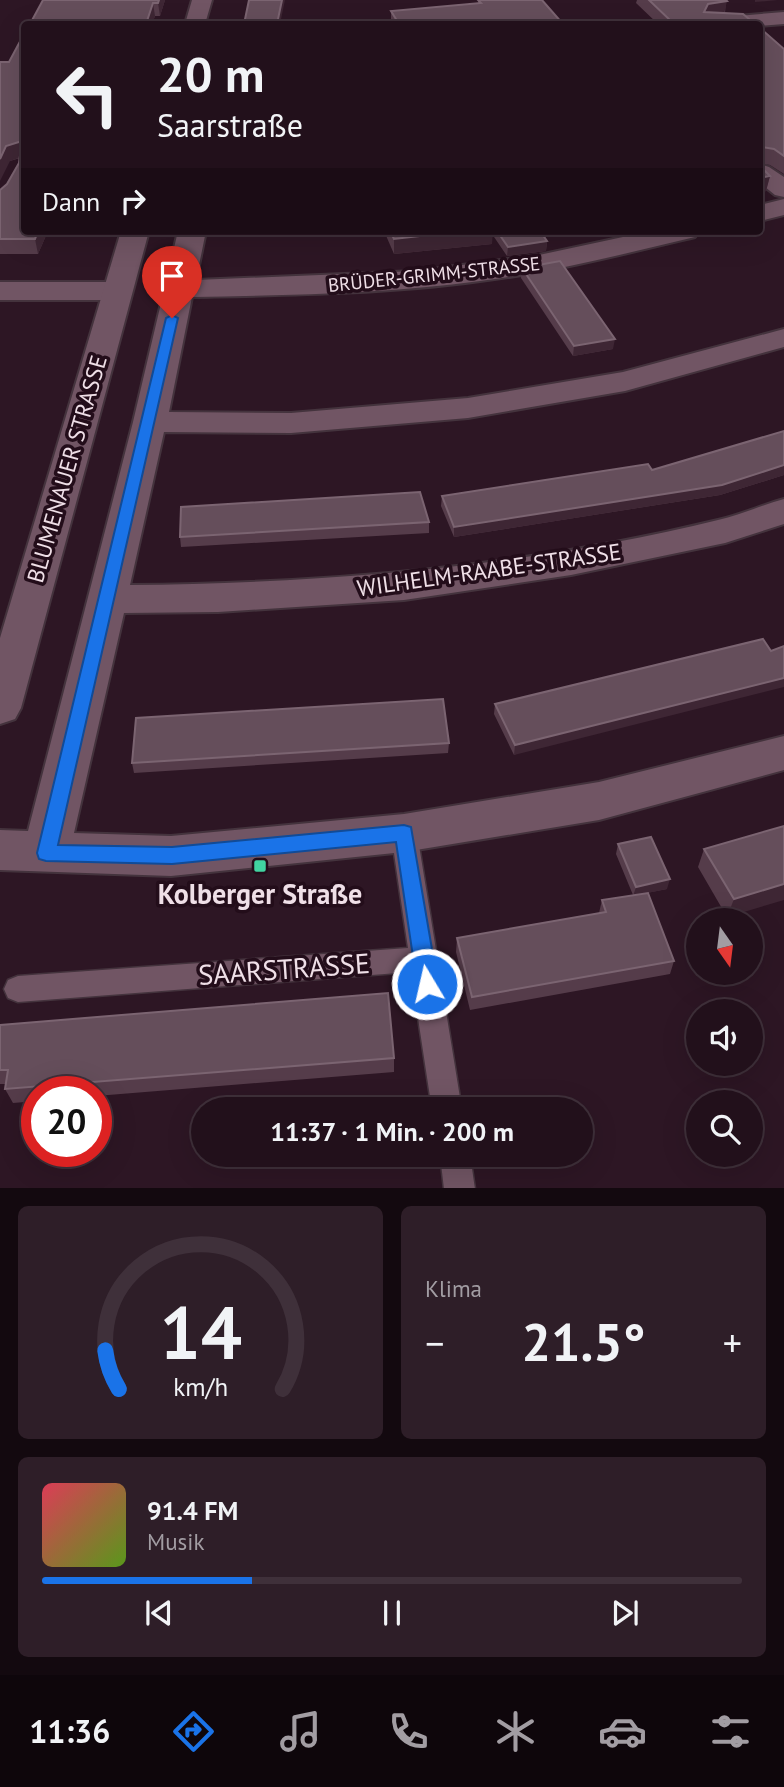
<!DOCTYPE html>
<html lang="de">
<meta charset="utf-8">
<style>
body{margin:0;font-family:"PT Sans",sans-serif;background:#2e1e28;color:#f1f3f6;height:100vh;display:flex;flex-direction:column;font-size:26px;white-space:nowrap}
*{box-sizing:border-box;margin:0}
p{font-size:23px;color:#a29da3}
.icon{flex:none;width:38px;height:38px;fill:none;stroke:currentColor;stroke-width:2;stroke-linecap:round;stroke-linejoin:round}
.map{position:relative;height:1188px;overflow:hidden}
.sheet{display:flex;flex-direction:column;gap:18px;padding:18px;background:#13090f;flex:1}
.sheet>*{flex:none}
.banner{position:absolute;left:21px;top:21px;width:742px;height:214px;border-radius:7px;box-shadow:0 7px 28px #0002,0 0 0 2px #3f303a;background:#22101b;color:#f1f3f6;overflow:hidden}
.needle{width:46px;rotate:166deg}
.fabs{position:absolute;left:686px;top:908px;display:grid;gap:14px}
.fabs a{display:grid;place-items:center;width:77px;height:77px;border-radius:50%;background:#22101b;box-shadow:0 7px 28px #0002,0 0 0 2px #3f303a;font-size:35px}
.speed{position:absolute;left:21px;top:1076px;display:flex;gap:14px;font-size:35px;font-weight:700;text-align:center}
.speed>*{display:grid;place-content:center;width:91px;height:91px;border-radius:50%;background:#22101b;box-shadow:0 7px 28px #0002,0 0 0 2px #3f303a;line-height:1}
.speed .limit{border:10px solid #d22;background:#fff;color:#111}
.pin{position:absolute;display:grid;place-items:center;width:60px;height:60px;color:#fff;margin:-72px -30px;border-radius:50% 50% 50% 0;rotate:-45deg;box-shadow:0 0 7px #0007}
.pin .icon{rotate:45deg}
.me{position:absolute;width:77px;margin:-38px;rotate:351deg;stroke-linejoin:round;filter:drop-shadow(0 0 5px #0008)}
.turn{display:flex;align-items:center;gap:24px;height:147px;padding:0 21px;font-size:32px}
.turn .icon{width:91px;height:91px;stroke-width:2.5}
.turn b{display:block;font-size:49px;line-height:60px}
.then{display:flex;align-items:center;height:66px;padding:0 21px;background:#0003;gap:14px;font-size:26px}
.big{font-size:52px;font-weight:700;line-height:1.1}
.sheet .tile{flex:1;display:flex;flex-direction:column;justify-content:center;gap:10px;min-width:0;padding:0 24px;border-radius:10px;background:#2e1e28}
.sheet .dial{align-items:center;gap:0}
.dial svg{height:182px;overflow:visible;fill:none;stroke:#3f303a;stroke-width:7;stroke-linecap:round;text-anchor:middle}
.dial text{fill:#f1f3f6;stroke:none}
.song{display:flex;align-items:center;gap:21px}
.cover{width:84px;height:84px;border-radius:10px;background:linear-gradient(135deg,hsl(350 70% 55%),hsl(90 70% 35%))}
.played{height:7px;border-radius:4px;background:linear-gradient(90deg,#1a73e8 30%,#3f303a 30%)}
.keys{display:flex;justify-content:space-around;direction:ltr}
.heat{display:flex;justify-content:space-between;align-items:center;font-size:38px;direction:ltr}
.sheet .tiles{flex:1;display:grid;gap:18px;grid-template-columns:1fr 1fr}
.tile:last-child{grid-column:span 2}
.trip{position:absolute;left:191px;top:1097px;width:402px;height:70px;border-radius:35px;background:#22101b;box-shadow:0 7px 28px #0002,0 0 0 2px #3f303a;font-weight:700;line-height:70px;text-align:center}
.tab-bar{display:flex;height:112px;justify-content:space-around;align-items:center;background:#0e060b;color:#a29da3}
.tab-bar .icon{width:49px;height:49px}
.tab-bar .on{color:#1a73e8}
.tab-bar b{font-size:32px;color:#f1f3f6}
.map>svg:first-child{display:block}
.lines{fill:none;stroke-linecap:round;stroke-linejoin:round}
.service-casing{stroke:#44333d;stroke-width:3}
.minor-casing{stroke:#44333d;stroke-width:4}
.tertiary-casing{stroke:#44333d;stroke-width:4}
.service{fill:#715564;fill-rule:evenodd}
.minor{fill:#715564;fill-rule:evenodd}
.tertiary{fill:#715564;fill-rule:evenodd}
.wall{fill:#553c4a}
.shaded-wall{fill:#3e2634}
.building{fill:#654e5b;stroke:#7b6471;stroke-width:2}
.route{fill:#1a73e8;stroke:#114b97;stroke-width:2}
.poi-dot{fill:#41d4a1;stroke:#230d1a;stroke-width:2.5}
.labels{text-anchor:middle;stroke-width:7;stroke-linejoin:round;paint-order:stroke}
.far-street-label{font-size:19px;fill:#efdfe7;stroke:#230d1a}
.street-label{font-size:23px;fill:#efdfe7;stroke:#230d1a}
.near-poi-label{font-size:28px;font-weight:bold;fill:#efdfe7;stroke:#230d1a}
.near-street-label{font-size:28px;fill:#efdfe7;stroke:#230d1a}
</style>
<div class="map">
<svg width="784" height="1189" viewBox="0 0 784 1189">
<rect width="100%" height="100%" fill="#2d1624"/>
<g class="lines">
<g class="service-casing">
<path id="service" d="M404,822l9,4 4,7 45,277h-30l-21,-138 -393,30 -10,-4 -4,-9 4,-9 10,-4 390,-28 -17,-115 4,-7z
M440,1155h30l5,34h-31z"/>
</g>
<g class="minor-casing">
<path id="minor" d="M784,12v12l-24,2 -57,-2 3,-4 7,-2z
M760,164l9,3 15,10v20l-9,-2 -15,-12z
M784,199v16l-24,6v-16z
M178,231h28l-10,49 220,-9 123,-16 112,-24h48l-4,6c-71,17 -142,35 -215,44 -95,13 -192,14 -288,16l-23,115 122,1 177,-15 155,-26 161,-43v18l-159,44 -157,27 -177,15 -127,-1 -34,153c197,-2 396,-18 588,-65 23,-5 44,-15 66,-21v25l-59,19 -154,32 -167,25 -186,12 -94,1 -50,220 97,3 233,-22 195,-32 185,-46v34l-185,50 -195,32 -233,24 -171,-6v-40l28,1 105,-409z
M0,282h117l10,3 5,6 -5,6 -10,3h-117z"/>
</g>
<g class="tertiary-casing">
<path id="tertiary" d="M192,0h20l-7,24h-20z
M121,231h28l-128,477 -6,11 -15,5v-86z"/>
</g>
<use href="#service" class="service"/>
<use href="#minor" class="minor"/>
<use href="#tertiary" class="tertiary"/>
</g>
<path class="wall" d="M165,0l-5,16h-5l-3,8h-122z
M478,0l85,24h-172v-13l87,-8z
M637,0h89l-1,13 30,11h-97l-22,-21z
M760,28l24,21v125l-14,-9 -9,-2v4l9,9 -4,15 -6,2z
M9,62l39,169 -10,23h-38v-64l7,-6 12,-21 1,-5 -10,3z
M384,231h156l7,10 -1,10 -39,5 -15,-22v10l-98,10z
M522,268l91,81 -40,7 -52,-78z
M784,431v44l-64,20 -266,42 -13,-31 1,-10 210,-26z
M429,522v11l-248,14 -1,-10z
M763,639l-249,116 -20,-41 1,-10z
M449,743l-1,10 -314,20 -2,-10z
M784,826l-57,91 -29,-50 6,-18z
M618,844l49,45 -21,4 28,68 -4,13 -200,36 -14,-58 1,-14 142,-25 3,-13 31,-5 -17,-41z
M0,1025l394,33v14l-298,24v-4h-59v9l-24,2 -8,-14 1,-5h-6z"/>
<path class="shaded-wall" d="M159,0h6l-5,16 -2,-13z
M282,0h3l-5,24h-3z
M755,0h23l-23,2z
M727,1l-3,13 -20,-2 4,-8z
M153,3l2,13 -3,8h-6z
M22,141l2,15 -14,5 -10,20v-22l6,-13z
M770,176l-4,15 -6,2v-15z
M38,231h10l-10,23 -3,-15z
M464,231h29l-1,13 -98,10v-15z
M547,241l-1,10 -39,5 1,-9z
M615,339l-2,10 -40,7 1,-10z
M784,465v10l-64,20 -266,42v-10z
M784,678v9l-270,68 1,-10z
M670,879l-3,10 -34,7 3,-9z
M784,884v16l-57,17 7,-18z"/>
<path class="building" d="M43,0h116l-1,3h-5l-7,21h-116z
M249,0h33l-5,24h-33z
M478,0h64l21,24h-164l-8,-13 90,-8z
M649,0h77l1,1 -19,3 -4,8 39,2 12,10h-81z
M760,28l24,21v107l-10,-7 -12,-2 -1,20 9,9 -10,2v-69l1,-1 -1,-1z
M24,34v197h14l-3,8h-35v-49l7,-6 12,-21 3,-22 -16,5 -6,13v-97h9z
M390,231h74l-70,8z
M497,231h43l7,10 -39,6z
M560,261l55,78 -41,7 -52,-78z
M784,431v34l-62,20 -268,42 -12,-31 206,-32 4,6z
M420,492l9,30 -249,15 1,-30z
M763,639l8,12 13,-5v32l-269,67 -20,-41z
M443,699l6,44 -317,20 4,-45z
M784,826v58l-50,15 -30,-50z
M651,837l19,42 -34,8 -18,-43z
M648,893l26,68 -202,36 -15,-59 149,-26 -4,-12z
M388,993l6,65 -389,31 3,-19h-8v-45z"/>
<path class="route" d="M172,315l6,3 -120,527 114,2 232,-22 7,2 27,157 -3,7 -8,3 -7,-3 -3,-7 -21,-142 -224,22 -126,-3 -7,-2 -2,-6 129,-535z"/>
<rect class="poi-dot" x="253" y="859" width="14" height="14" rx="3.5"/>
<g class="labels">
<g class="far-street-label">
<text transform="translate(434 274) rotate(-6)" y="7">BRÜDER-GRIMM-STRASSE</text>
</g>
<g class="street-label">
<text transform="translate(67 469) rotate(-74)" y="8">BLUMENAUER STRASSE</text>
<text transform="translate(489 570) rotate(-8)" y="8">WILHELM-RAABE-STRASSE</text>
</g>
<g class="near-poi-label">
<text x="260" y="904">Kolberger Straße</text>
</g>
<g class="near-street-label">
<text transform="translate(284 969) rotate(-4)" y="10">SAARSTRASSE</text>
</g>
</g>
</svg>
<div class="fabs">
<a><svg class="needle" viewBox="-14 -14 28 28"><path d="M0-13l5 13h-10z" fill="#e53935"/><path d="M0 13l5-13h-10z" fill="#a29da3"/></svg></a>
<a><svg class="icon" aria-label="sound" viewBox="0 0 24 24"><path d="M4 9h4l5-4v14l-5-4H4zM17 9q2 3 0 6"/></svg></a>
<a><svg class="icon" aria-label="search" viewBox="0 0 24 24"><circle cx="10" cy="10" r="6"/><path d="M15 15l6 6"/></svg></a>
</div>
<div class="speed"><div class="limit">20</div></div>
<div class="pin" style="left:172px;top:318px;background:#d93025"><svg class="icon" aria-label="arrive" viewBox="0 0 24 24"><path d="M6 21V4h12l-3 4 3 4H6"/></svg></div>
<svg class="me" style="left:427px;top:984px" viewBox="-20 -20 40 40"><circle r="17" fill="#1a73e8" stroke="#fff" stroke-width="3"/><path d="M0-11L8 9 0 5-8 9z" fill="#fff"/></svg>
<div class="trip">11:37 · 1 Min. · 200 m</div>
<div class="banner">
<div class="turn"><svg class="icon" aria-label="left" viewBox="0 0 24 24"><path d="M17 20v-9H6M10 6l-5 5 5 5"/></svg><div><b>20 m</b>Saarstraße</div></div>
<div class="then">Dann<svg class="icon" aria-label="right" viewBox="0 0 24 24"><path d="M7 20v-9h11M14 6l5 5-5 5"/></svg></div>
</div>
</div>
<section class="sheet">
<div class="tiles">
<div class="tile dial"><svg viewBox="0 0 100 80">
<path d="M14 69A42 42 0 1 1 86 69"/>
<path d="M14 69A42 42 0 0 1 8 52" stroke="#1a73e8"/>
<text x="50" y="56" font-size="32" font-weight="700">14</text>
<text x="50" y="72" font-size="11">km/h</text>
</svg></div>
<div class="tile"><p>Klima</p>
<div class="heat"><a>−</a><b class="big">21.5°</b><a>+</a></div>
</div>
<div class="tile">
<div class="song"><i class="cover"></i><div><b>91.4 FM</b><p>Musik</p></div></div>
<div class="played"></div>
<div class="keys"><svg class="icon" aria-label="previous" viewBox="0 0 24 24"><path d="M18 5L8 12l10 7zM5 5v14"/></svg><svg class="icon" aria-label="pause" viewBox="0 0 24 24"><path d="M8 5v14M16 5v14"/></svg><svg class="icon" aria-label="next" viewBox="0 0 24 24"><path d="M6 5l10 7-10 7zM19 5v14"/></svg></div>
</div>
</div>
</section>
<nav class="tab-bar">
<b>11:36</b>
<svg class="icon on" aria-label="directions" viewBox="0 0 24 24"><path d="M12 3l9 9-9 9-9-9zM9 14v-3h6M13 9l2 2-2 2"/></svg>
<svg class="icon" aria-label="music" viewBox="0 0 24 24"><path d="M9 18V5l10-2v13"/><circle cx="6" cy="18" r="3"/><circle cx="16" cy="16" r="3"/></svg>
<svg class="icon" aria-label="phone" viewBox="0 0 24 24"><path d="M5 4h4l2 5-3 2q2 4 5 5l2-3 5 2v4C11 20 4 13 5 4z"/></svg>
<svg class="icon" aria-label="climate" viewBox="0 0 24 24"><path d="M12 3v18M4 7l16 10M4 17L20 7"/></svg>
<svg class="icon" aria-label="car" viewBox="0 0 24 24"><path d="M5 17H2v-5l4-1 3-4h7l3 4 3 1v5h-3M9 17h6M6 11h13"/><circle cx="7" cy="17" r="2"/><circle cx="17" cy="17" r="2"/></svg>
<svg class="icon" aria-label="filters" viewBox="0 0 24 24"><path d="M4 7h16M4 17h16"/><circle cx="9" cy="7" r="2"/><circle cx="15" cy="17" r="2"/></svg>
</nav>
